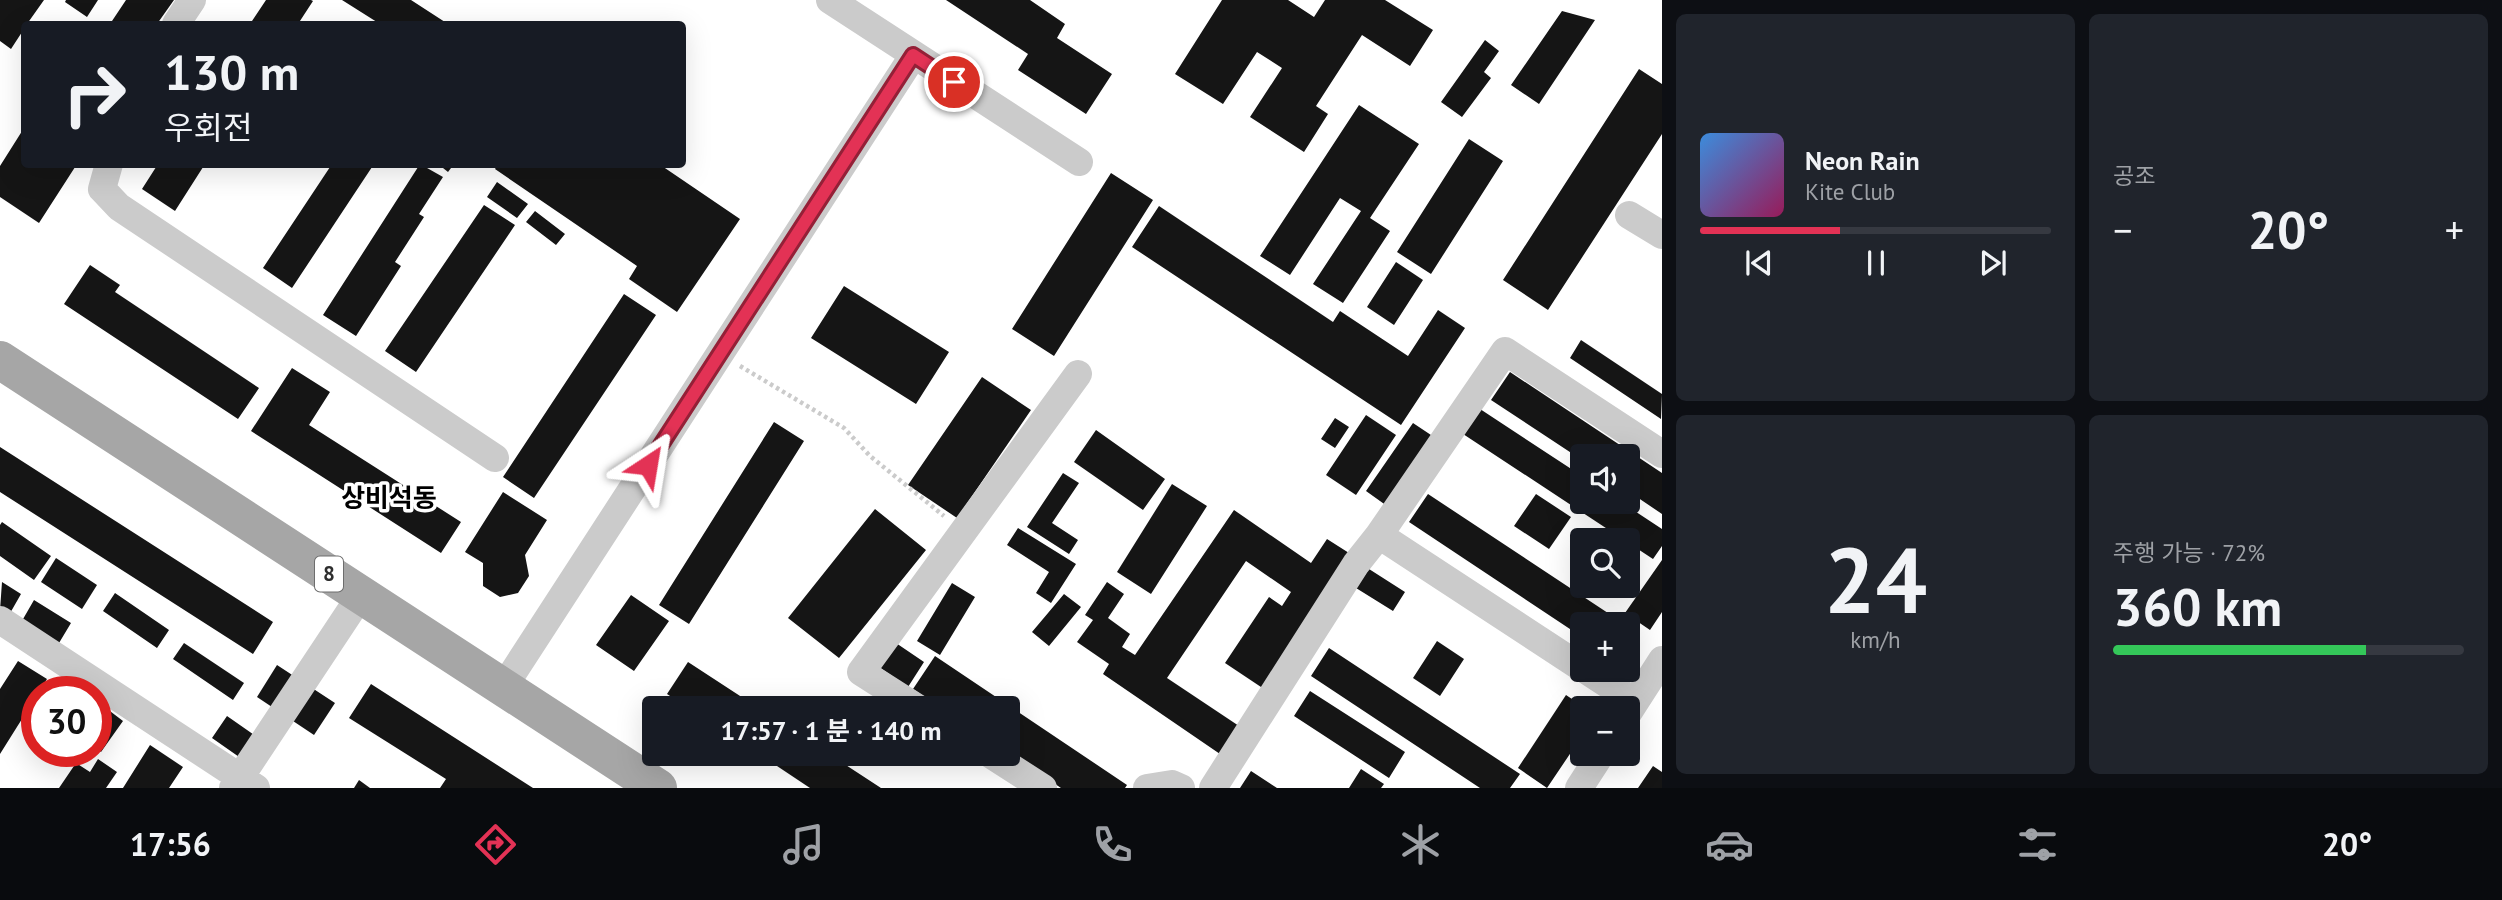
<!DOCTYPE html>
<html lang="ko">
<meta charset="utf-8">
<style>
body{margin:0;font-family:"PT Sans","Noto Sans KR",sans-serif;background:#20242c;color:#f1f3f6;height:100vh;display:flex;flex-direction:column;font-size:26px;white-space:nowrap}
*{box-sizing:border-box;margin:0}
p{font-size:23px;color:#9ea1a6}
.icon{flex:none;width:38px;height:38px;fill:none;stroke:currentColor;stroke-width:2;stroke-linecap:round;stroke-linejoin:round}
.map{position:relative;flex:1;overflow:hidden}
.sheet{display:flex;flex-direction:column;gap:14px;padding:14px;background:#0d0f14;width:840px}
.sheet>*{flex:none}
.banner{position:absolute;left:21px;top:21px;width:665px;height:147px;border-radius:7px;box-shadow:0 7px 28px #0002;background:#171b24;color:#f1f3f6;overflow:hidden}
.tools{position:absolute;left:1570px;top:444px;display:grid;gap:14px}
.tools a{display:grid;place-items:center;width:70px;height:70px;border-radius:7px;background:#171b24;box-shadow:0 7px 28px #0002;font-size:35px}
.speed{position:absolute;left:21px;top:676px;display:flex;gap:14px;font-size:35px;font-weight:700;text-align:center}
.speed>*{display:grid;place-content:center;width:91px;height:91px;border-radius:50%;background:#171b24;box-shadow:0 7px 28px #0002;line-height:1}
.speed .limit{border:10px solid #d22;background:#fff;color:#111}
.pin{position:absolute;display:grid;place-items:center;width:60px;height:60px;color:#fff;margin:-30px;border:4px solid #fff;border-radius:50%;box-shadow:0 2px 7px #0007}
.me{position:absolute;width:77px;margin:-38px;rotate:33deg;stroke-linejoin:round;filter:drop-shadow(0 0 5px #0008)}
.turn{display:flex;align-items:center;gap:24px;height:147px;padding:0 28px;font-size:32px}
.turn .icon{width:91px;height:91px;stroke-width:2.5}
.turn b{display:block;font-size:49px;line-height:60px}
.big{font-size:52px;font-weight:700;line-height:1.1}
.sheet .widget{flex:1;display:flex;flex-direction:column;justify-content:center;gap:10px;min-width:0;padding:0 24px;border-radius:10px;background:#20242c}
.sheet .dial{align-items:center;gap:0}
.dial b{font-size:91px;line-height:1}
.song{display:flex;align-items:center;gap:21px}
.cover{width:84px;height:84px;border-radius:10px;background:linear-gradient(135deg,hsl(210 70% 55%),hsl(330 70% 35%))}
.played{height:7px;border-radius:4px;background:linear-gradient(90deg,#e33255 40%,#363941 40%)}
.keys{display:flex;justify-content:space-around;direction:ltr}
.heat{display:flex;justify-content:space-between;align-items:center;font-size:38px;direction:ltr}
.charge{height:10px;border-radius:5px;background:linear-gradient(90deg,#34c759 72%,#363941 0)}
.sheet .tiles{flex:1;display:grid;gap:14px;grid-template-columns:repeat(2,1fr)}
.trip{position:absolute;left:642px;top:696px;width:378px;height:70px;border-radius:7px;background:#171b24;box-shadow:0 7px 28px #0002;font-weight:700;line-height:70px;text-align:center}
.dock{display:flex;height:112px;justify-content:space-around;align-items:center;background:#090b0e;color:#9ea1a6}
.dock .icon{width:49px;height:49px}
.dock .on{color:#e33255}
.dock b{font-size:32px;color:#f1f3f6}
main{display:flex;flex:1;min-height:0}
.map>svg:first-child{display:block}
.building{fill:#151515}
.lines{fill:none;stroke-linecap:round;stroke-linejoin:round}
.path{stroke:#cbcbcb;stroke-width:4.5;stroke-dasharray:3.5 3.5;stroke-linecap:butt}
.street{stroke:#cbcbcb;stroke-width:28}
.primary{stroke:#a6a6a6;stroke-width:38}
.route-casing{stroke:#942037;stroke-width:18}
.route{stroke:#e33255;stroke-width:12}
.labels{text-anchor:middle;stroke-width:7;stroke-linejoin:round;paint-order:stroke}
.shield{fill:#fff;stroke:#6d6d6d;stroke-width:2}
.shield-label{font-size:21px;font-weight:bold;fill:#2e2e2e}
.quarter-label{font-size:26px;font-weight:bold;fill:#000;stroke:#fff}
</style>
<main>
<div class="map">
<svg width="1662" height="788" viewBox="0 0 1662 788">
<rect width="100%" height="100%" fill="#fff"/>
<path class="building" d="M0,0h44l-17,24h-3v5l-13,20 -11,-8z
M66,0h32l-11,17 -22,-15z
M126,0h48l-17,24h-47z
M266,0h45l2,1 -15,23h-48z
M342,0h69l37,24h-68z
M946,0h84l35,24 -8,14 55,36 -26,40 -68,-44 10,-16z
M1222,0h66l26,17 11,-17h60l48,30 -23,36 -48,-31 -46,71 12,8 -24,38 -54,-35 32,-49 -25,-16 -34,52 -48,-30z
M1562,11l33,9 -56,84 -28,-19z
M1485,40l14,11 -15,21 7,6 -29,39 -21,-15z
M1639,69l23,15v50l-114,176 -45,-30z
M1359,105l60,39 -49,74 20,13 -47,72 -30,-19 48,-73 -21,-13 -50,77 -30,-19z
M24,128v36h53l-38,59 -39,-26v-31z
M1469,139l34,22 -72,113 -34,-22z
M158,164h47l-30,47 -33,-22z
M332,164h42l-82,124 -29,-20z
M420,164l23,13 -24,37 5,3 -29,45 6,4 -45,70 -33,-21z
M438,164h16l-6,8z
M498,164h161l81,55 -63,93 -48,-33 8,-13 -142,-97z
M1111,173l42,27 -99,156 -42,-27z
M497,182l31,22 -11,14 -30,-21z
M484,205l31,20 -99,147 -31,-21z
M1159,206l174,116 7,-11 68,45 30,-46 27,18 -64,97 -269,-178z
M535,211l30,23 -9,11 -30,-23z
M1396,262l27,18 -29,45 -27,-18z
M90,265l30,20 -5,7 144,96 -21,31 -174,-115z
M844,286l105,66 -33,52 -105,-66z
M624,294l32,21 -122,183 -31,-21z
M1581,340l81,54 -1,25 -91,-61z
M292,368l38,24 -21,33 152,97 -20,31 -190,-122z
M1510,372l152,101v41l-34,-23v-34h-46v3l-91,-60z
M982,377l49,33 -74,108 -49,-33z
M1477,407l105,69v26h39l41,27v17l-9,13 -193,-127z
M1366,415l30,20 -40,60 -30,-20z
M1335,418l14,9 -14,21 -14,-9z
M774,422l30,19 -115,183 -30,-19z
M1413,423l21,14 -47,69 -21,-15z
M1096,430l69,49 -22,31 -69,-48z
M0,447l273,175 -20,32 -253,-162z
M1063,473l16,10 -27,40 26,17 -9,14 -42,-27z
M1172,484l35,22 -56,88 -34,-22z
M503,492l44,28 -22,35 4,21 -11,17 -18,4 -17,-11v-23l-18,-11z
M1428,494l189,125 -3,6h-32v12l-173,-115z
M1536,494l35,23 -22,32 -35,-23z
M875,509l51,41 -87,108 -51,-40z
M1234,510l77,53 16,-24 22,14 -82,138 -42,-28 44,-66 13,9 9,-14 -45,-31 -79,117 72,48 -19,28 -117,-80 6,-10 -32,-22 16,-22 -8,-5 22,-33 17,12 -16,24 22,16 -8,13 13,8z
M2,522l49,34 -17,24 -34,-24v-31z
M1018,528l58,36 -25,39 -15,-10 13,-21 -42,-27z
M56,558l41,27 -15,24 -41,-27z
M1662,560v52l-12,18 -25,-17z
M1369,569l36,23 -12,19 -37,-23z
M2,582l19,12 -12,21 -9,-5z
M952,583l23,14 -35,58 -23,-14z
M115,593l54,37 -12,18 -54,-37z
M1064,594l17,13 -32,39 -17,-14z
M631,595l38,26 -35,50 -38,-26z
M34,600l37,23 -15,25 -37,-22z
M1437,641l27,18 -24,37 -27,-18z
M184,643l60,40 -11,17 -60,-41z
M896,643l28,19 -16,25 -29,-20z
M1329,648l191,126 -10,14h-30l-169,-112z
M935,656l192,129 -2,3h-64l-53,-36v-43h-65l-30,-20z
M18,661l29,18 -8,12h-2v4l-37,59v-65z
M688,662l72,47h-70l-23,-15z
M277,665l58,38 -21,32 -57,-38z
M371,684l162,104h-93l6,-9 -97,-61z
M1310,691l95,61 -16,26 -95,-62z
M1566,695l21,14h-5v27l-35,52 -29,-20z
M98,702l25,19 -22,31 -5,-4v-43z
M227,716l30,21 -15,22 -30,-21z
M150,745l33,22 -14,21h-46z
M759,754h70l52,34h-71z
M98,759l19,13 -11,16h-47l17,-25 14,9z
M1653,766l9,6v16h-24z
M1361,769l23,15 -3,4h-32z
M1251,771l26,17h-37z
M359,780l11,8h-16z"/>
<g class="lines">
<path class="path" d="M740,366l104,62 26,28 74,60"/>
<path class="street" d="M830,0l249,162
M176,24l16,-24
M109,164l-7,25 17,18 376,251
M1629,215l33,20
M1379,535l203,133
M0,620l256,168
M1586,670l49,32
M503,688l410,-632
M919,709l-58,-37 217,-298
M1628,713l34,-53
M990,754l53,34
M233,788l128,-193
M1147,788l25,-4 9,4
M1213,788l143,-224 23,-29 126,-184 157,103
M1579,788l22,-34"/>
<path class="primary" d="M0,360l658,428"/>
</g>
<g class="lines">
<g class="route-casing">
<path id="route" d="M648,465l265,-410 41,27"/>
</g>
<use href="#route" class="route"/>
</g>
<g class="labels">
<rect class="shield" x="315" y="556.5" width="28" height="35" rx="5"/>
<g class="shield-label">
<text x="329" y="581">8</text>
</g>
<g class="quarter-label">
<text x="389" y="507">상비석동</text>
</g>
</g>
</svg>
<div class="tools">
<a><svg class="icon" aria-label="sound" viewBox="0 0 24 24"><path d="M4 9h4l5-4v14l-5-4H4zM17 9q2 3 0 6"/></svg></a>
<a><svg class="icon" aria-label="search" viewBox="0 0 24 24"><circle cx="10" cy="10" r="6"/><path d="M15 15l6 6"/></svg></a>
<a>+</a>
<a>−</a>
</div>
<div class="speed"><div class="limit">30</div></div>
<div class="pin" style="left:954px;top:82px;background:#d93025"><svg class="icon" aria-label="arrive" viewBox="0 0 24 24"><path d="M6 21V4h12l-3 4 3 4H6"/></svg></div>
<svg class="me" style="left:648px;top:465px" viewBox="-20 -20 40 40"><path d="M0-17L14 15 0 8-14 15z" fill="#e33255" stroke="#fff" stroke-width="4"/></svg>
<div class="trip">17:57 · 1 분 · 140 m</div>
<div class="banner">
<div class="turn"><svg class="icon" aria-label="right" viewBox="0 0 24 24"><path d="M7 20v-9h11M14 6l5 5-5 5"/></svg><div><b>130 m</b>우회전</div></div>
</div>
</div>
<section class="sheet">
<div class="tiles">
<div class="widget">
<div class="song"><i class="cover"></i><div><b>Neon Rain</b><p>Kite Club</p></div></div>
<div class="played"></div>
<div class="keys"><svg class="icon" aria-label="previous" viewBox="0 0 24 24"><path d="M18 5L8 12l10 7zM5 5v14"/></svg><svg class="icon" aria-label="pause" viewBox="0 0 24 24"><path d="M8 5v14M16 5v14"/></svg><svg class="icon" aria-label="next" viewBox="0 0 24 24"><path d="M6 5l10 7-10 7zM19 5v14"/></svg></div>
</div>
<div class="widget"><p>공조</p>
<div class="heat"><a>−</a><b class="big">20°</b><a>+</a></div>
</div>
<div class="widget dial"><b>24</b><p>km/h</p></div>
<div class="widget"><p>주행 가능 · 72%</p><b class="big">360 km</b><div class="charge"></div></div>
</div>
</section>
</main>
<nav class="dock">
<b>17:56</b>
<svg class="icon on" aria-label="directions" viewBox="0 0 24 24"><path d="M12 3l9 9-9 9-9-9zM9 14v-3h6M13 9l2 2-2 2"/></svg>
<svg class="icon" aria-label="music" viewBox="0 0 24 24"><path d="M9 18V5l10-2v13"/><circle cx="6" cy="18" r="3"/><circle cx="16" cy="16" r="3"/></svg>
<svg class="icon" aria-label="phone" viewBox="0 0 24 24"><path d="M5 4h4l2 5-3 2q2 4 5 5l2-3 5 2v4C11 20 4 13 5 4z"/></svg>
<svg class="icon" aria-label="climate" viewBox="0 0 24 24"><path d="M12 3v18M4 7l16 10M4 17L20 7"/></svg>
<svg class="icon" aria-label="car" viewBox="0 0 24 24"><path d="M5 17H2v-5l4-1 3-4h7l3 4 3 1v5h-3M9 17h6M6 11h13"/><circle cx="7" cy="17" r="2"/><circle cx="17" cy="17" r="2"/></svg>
<svg class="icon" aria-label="filters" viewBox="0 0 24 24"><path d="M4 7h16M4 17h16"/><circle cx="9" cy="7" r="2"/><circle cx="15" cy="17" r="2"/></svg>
<b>20°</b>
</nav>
